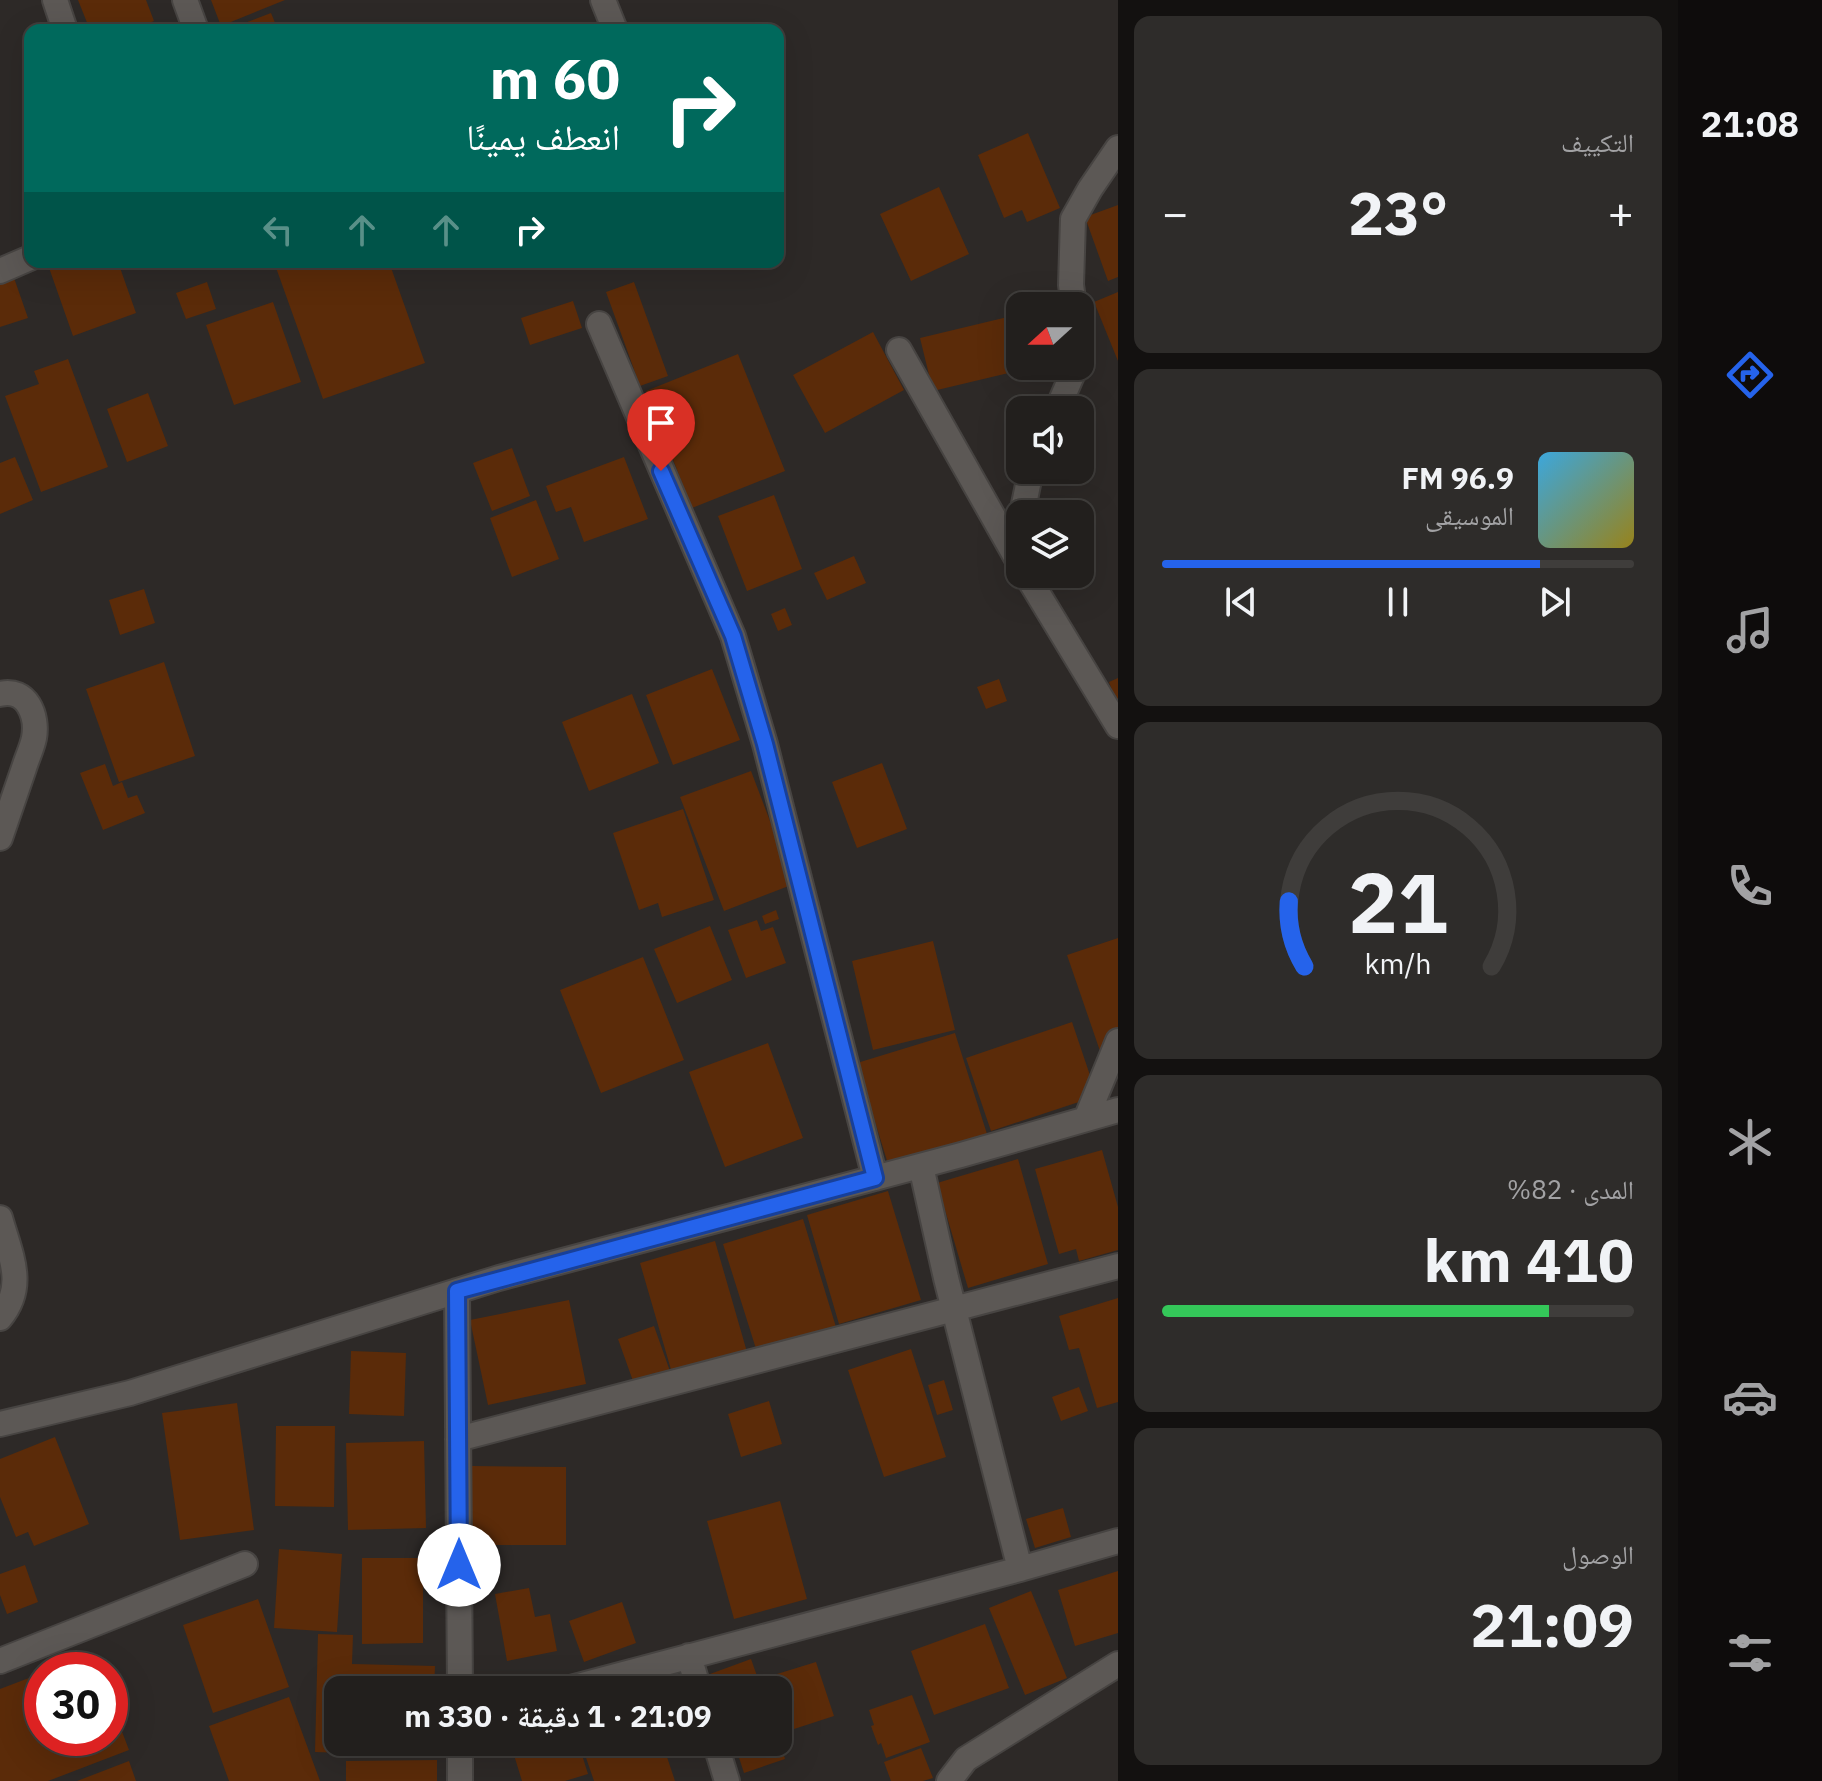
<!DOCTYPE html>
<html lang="ar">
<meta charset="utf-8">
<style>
body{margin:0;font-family:"IBM Plex Sans","Noto Naskh Arabic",sans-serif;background:#2e2c2a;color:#f1f3f6;direction:rtl;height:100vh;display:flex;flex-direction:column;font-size:30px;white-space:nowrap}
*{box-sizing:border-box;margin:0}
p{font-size:26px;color:#a2a2a4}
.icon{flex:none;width:44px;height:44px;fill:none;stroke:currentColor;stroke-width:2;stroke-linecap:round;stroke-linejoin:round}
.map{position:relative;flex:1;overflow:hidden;direction:ltr}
.drawer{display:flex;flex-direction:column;gap:16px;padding:16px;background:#131110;width:560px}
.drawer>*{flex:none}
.hud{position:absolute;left:24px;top:24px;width:760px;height:244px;border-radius:16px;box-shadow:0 8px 32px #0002,0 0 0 2px #3f3d3b;direction:rtl;background:#00695c;color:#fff;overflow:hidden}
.needle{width:52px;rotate:249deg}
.buttons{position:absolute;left:1006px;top:292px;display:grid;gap:16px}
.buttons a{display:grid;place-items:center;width:88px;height:88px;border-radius:16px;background:#221f1d;box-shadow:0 8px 32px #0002,0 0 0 2px #3f3d3b;font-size:40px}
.speed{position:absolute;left:24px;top:1652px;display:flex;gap:16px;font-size:40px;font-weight:700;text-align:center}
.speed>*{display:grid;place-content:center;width:104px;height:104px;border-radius:50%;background:#221f1d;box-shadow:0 8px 32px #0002,0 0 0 2px #3f3d3b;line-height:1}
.speed .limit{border:12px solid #d22;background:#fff;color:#111}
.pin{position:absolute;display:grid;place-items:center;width:68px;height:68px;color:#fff;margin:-82px -34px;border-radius:50% 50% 50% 0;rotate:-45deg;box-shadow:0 0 8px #0007}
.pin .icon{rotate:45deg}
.me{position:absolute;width:88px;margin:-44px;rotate:0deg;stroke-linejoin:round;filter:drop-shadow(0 0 6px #0008)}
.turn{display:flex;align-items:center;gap:28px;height:168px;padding:0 32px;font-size:36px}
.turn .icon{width:104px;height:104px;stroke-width:2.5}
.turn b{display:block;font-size:56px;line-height:68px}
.lanes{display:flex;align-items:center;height:76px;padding:0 32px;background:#0003;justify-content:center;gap:40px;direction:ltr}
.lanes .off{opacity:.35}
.big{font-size:60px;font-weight:700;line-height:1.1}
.drawer .widget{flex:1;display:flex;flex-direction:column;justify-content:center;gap:12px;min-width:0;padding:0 28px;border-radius:16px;background:#2e2c2a}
.drawer .dial{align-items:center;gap:0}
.dial svg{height:208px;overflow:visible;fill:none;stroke:#3f3d3b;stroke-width:7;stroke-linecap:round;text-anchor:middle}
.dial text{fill:#f1f3f6;stroke:none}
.song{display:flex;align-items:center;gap:24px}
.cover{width:96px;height:96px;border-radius:12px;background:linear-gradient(135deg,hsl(200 70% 55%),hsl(50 70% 35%))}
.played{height:8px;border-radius:4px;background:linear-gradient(90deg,#2563eb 80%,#3f3d3b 80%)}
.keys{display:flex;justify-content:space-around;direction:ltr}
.heat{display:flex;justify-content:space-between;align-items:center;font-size:44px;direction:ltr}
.charge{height:12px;border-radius:6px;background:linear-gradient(90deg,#34c759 82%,#3f3d3b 0)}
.trip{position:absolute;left:324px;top:1676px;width:468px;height:80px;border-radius:16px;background:#221f1d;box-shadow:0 8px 32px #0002,0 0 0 2px #3f3d3b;font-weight:700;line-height:80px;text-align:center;direction:rtl}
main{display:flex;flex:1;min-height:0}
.menu{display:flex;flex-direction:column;width:144px;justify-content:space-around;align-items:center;background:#0e0c0c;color:#a2a2a4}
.menu .icon{width:56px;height:56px}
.menu .on{color:#2563eb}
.menu b{font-size:36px;color:#f1f3f6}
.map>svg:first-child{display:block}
.building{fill:#5b2b09}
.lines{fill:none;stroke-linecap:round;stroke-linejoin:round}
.minor-casing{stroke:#474442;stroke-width:28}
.minor{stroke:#5c5855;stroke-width:24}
.route-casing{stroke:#184099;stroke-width:20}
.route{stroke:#2563eb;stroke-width:14}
</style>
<main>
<nav class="menu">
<b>21:08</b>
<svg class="icon on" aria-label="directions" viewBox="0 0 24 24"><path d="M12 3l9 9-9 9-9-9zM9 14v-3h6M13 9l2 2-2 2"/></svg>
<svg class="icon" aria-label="music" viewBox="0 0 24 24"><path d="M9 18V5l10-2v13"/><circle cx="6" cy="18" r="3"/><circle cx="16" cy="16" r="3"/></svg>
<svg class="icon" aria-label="phone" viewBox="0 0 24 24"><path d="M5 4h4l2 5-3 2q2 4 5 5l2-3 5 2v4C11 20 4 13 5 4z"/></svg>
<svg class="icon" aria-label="climate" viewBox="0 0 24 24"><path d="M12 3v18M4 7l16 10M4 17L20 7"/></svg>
<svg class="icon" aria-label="car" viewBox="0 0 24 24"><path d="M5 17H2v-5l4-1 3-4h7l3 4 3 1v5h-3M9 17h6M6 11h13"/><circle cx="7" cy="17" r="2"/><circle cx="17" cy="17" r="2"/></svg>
<svg class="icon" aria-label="filters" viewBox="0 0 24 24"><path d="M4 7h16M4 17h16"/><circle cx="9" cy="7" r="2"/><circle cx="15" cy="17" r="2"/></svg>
</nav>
<section class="drawer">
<div class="widget"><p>التكييف</p>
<div class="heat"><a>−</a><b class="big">23°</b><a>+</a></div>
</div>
<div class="widget">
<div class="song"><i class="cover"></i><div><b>96.9 FM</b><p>الموسيقى</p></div></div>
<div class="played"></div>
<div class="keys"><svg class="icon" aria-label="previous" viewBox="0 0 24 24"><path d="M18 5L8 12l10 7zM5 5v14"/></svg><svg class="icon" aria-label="pause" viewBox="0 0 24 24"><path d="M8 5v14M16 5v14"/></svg><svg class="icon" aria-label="next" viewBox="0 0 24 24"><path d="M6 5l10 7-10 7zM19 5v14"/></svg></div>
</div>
<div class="widget dial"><svg viewBox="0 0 100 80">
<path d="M14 69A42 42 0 1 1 86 69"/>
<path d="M14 69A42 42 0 0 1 8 44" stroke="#2563eb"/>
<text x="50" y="56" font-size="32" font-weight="700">21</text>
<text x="50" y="72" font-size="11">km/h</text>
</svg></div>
<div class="widget"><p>المدى · 82%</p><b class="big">410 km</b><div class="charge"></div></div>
<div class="widget"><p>الوصول</p><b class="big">21:09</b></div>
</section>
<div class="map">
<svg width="1118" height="1781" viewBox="0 0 1118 1781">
<rect width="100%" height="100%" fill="#2d2927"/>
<path class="building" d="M78,0h68l8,21 -22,9h-42z
M211,0h74l-64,26z
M271,13l7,17h-52z
M1028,133l32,75 -33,14 -5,-12 -18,8 -26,-63z
M939,187l30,67 -58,27 -31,-67z
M1118,205v72l-10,4 -23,-64z
M47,262h71l18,51 -63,23z
M274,262h115l36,101 -102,36z
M13,275l15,43 -28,9v-48z
M207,282l9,27 -30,10 -10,-26z
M634,282l34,94 -28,10 -34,-94z
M1118,292v69l-24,-59z
M573,301l9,27 -52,17 -9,-27z
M273,302l28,80 -67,23 -28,-80z
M1020,314v52l14,1 -101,24 -13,-53z
M873,332l31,58 -79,43 -32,-58z
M738,354l47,117 -93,37 -46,-117z
M68,359l40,108 -67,25 -36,-96 34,-12 -5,-13z
M148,393l20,53 -41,16 -20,-53z
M512,448l18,48 -38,15 -19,-48z
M15,457l18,43 -33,14v-51z
M624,457l24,62 -64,23 -13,-35 -15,5 -10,-26z
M774,495l28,74 -55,22 -29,-75z
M536,500l23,59 -47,18 -22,-59z
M854,556l12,27 -39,17 -13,-27z
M144,589l11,34 -35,12 -11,-35z
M785,608l7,17 -14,6 -7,-17z
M164,662l31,94 -76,26 -33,-93z
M712,669l28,71 -67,25 -27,-70z
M1118,678v29l-9,-25z
M999,679l8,22 -21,8 -9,-22z
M632,694l27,69 -70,28 -27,-69z
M882,763l25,66 -50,19 -25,-66z
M105,764l8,22 9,-4 6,16 9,-3 8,18 -42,17 -23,-57z
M751,771l43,113 -70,27 -44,-114z
M683,809l31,91 -52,17 -4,-14 -19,7 -26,-77z
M776,910l3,9 -14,5 -3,-8z
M757,920l4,11 12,-4 13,36 -40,15 -18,-48z
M710,926l22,54 -55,23 -23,-54z
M1118,938v107l-18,6 -33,-96z
M933,941l22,89 -82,20 -21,-89z
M643,957l41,103 -83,33 -41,-103z
M1072,1022l25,74 -106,35 -25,-73z
M955,1033l32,101 -99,30 -31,-101z
M768,1043l35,95 -78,29 -36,-95z
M1102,1150l16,57v43l-39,11 -3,-12 -17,5 -24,-85z
M1018,1159l30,105 -80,24 -31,-105z
M888,1191l33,109 -82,24 -32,-109z
M803,1219l33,108 -79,25 -34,-108z
M715,1241l32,111 -75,21 -32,-110z
M1118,1298v104l-21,6 -18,-60 -10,2 -10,-34z
M569,1300l17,84 -98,21 -18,-85z
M654,1326l17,48 -15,5 -2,-6 -21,8 -15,-42z
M911,1349l35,108 -62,20 -36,-107z
M351,1351l55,2 -2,63 -55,-2z
M944,1380l9,30 -16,5 -9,-30z
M1079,1387l9,24 -27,10 -9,-24z
M769,1401l13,43 -41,13 -13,-43z
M237,1403l17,127 -74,10 -18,-127z
M276,1426h59l-1,81 -59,-1z
M55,1437l34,87 -55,22 -6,-14 -12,5 -16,-40v-38z
M424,1441l2,87 -78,2 -2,-87z
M472,1466l94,1v78h-94z
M780,1501l27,98 -73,20 -27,-98z
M1063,1508l8,29 -36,11 -9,-29z
M279,1549l63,5 -5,78 -63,-4z
M362,1558h61v85l-61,1z
M25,1565l13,37 -31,12 -7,-19v-21z
M1118,1571v62l-43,13 -17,-56z
M529,1588l6,29 15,-3 7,37 -50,10 -12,-67z
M1031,1591l36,87 -42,17 -36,-87z
M258,1599l31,88 -76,26 -30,-88z
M622,1602l14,41 -52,19 -15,-41z
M985,1624l24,64 -75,27 -23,-64z
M318,1634l35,1 -1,29 83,2 -1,24h-96v52h95l-1,14 -117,-4z
M93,1654l6,16h-48z
M751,1659l11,31h-47l-5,-16z
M816,1662l18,54 -40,13 -17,-55z
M42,1673v65h68v-38l19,50 -81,31h-48v-92z
M912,1695l18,47 -44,16 -5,-15 -3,2 -7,-19 3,-1 -5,-15z
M289,1697l31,84h-91l-20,-55z
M510,1742h68l10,32 -23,7h-43z
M594,1742h68l13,39h-81l-12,-35z
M734,1742h46l5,17 -41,14z
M921,1748l12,30 -10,3h-32l-7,-19z
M437,1760v21h-91v-20z
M129,1761l7,20h-59z"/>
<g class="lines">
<g class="minor-casing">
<path id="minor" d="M55,0l10,30
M185,0l11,30
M603,0l12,30
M0,271l30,-13
M1074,306l-3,-21 2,-66 17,-30 28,-41
M599,324l134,312 32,108 110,434
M899,350l121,214
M1057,410l19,-44
M1022,514l9,-44
M1026,574l92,152
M0,694c27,-7 38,22 34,44 -2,10 -7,20 -10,30 -8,23 -16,47 -24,70
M1086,1119l32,-78
M921,1166l25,112 74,291
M0,1218c10,36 27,68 0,100
M457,1291l3,399
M0,1424l130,-31 369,-115 462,-123 157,-45
M458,1439l660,-173
M689,1656l10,34
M0,1661l245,-97
M563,1690l457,-121 98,-28
M460,1742v39
M715,1742l12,39
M949,1781l17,-22 152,-95"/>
</g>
<use href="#minor" class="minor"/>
</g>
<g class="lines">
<g class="route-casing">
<path id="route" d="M459,1565l-2,-274 418,-113 -110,-434 -32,-108 -72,-165"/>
</g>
<use href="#route" class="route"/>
</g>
</svg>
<div class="buttons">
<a><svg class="needle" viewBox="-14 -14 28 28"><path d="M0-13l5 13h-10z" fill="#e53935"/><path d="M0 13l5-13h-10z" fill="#a2a2a4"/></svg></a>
<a><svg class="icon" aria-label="sound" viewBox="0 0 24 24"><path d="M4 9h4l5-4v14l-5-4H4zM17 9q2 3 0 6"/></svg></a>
<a><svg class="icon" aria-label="layers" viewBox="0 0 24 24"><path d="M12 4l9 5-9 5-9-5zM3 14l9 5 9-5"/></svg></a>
</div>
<div class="speed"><div class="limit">30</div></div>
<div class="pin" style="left:661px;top:471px;background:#d93025"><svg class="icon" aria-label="arrive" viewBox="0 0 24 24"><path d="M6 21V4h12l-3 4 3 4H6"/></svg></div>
<svg class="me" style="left:459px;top:1565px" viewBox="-20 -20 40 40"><circle r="19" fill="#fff"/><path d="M0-13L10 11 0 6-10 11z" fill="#2563eb"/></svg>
<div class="trip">21:09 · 1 دقيقة · 330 m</div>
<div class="hud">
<div class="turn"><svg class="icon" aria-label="right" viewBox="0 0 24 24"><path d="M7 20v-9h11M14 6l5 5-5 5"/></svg><div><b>60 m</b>انعطف يمينًا</div></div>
<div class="lanes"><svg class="icon off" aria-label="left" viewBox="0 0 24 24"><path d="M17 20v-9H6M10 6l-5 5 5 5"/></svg><svg class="icon off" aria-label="ahead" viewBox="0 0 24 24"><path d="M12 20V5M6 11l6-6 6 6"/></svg><svg class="icon off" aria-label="ahead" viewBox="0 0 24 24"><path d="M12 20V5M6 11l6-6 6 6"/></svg><svg class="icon" aria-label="right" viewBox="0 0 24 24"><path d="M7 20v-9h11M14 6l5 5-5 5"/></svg></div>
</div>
</div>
</main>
